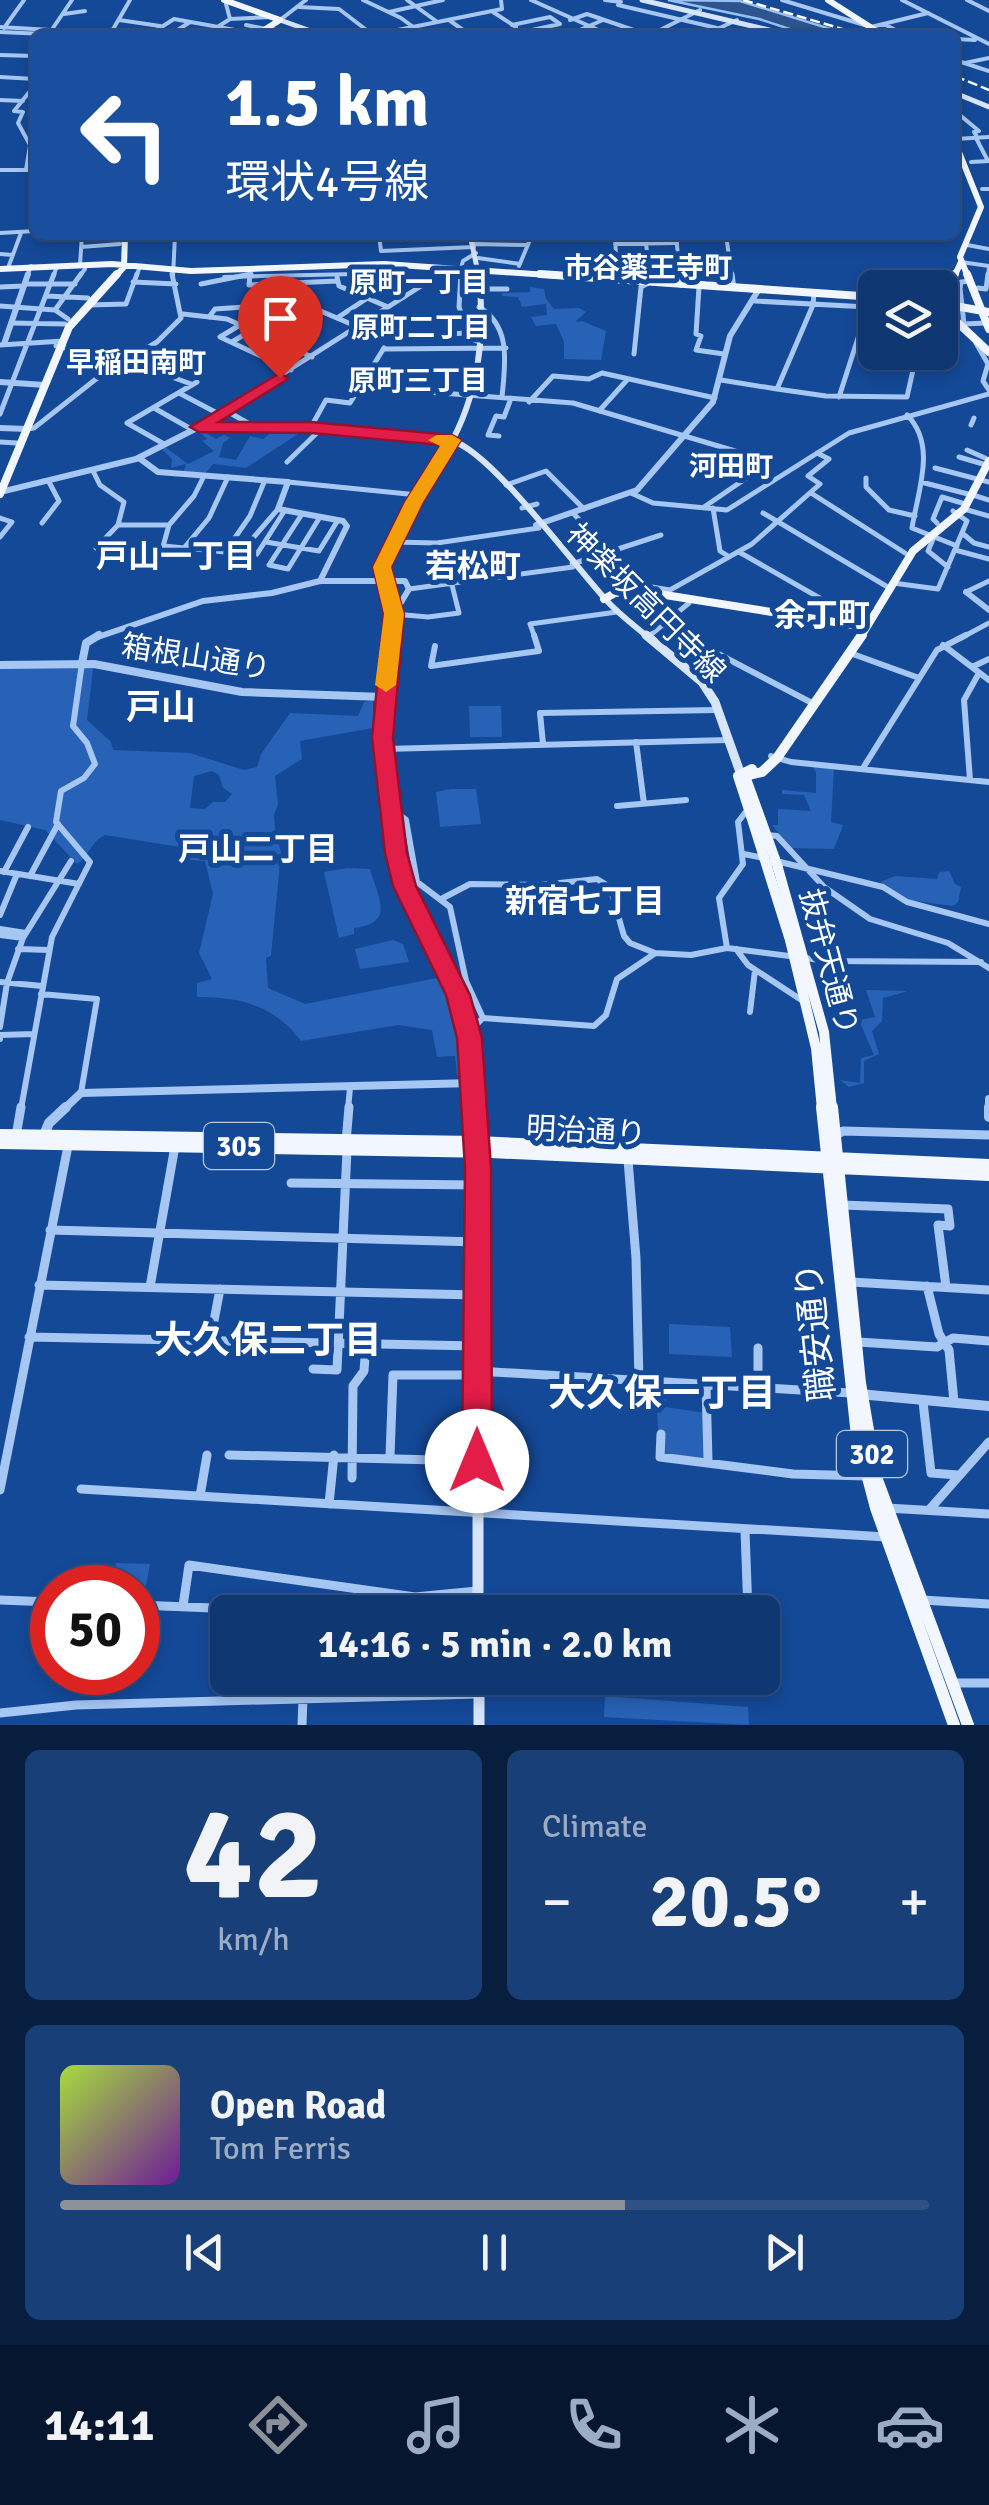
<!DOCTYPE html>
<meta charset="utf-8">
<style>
body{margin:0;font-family:Signika,"Noto Sans JP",sans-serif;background:#183f77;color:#f1f3f6;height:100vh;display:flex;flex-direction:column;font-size:38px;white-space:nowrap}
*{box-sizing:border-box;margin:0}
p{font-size:32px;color:#9bacc4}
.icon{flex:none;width:55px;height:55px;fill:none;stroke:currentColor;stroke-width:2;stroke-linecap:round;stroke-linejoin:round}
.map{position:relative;height:1725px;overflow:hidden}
.panel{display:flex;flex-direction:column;gap:25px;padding:25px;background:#081e3f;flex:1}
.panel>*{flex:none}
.guide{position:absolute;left:30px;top:30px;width:930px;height:210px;border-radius:15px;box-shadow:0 5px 15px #0003,0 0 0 2px #2f5184;background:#1a4fa0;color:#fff;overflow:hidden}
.buttons{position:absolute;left:858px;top:270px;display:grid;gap:20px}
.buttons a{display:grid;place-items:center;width:100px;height:100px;border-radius:15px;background:#0f3772;box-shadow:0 5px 15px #0003,0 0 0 2px #2f5184;font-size:50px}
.speed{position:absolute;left:30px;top:1565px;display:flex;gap:20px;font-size:50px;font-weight:700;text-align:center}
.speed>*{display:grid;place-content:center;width:130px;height:130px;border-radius:50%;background:#0f3772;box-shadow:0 5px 15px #0003,0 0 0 2px #2f5184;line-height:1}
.speed .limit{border:15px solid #d22;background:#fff;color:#111}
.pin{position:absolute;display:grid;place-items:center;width:85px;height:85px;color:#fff;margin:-102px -42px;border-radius:50% 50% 50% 0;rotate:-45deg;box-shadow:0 0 10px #0007}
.pin .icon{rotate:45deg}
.me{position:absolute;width:110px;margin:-55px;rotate:0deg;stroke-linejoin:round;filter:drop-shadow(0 0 8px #0008)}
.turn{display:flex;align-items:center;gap:35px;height:210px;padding:0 30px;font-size:45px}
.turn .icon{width:130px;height:130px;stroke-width:2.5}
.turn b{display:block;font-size:70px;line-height:85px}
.big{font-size:75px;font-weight:800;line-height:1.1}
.panel .card{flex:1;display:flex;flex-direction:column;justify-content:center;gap:15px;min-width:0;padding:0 35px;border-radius:15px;background:#183f77}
.panel .dial{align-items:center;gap:0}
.dial b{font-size:130px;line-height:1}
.song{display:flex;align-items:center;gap:30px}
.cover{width:120px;height:120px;border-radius:15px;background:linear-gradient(135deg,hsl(80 70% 55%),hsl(280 70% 35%))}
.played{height:10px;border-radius:5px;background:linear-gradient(90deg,#8c9099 65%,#2f5184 65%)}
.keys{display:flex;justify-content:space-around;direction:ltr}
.heat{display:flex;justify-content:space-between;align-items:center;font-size:55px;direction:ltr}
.panel .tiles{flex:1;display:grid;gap:25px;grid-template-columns:1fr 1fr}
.card:last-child{grid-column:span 2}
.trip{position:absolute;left:210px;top:1595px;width:570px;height:100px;border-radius:15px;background:#0f3772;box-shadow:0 5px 15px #0003,0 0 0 2px #2f5184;font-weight:800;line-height:100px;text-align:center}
.tab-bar{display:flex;height:160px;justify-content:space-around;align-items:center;background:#06162e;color:#9bacc4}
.tab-bar .icon{width:70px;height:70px}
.tab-bar .selected{color:#8c9099}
.tab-bar b{font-size:45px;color:#f1f3f6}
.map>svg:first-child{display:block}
.green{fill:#2762b6;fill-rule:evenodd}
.water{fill:#2d548f;stroke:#99c0f5;stroke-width:2.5}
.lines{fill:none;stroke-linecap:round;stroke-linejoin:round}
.minor-far3{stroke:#a6c6f3;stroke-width:4}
.minor-far2{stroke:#a6c6f3;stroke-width:5}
.minor-far1{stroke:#a6c6f3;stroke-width:6}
.minor{stroke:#a6c6f3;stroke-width:9}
.tertiary-far3{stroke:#a6c6f3;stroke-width:4}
.tertiary-far2{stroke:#a6c6f3;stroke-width:6}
.tertiary-far1{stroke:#a6c6f3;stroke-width:8}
.tertiary{stroke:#a6c6f3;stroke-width:10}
.secondary-far3{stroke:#d6e5fc;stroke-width:5}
.secondary-far2{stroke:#d6e5fc;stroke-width:6}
.secondary-far1{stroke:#d6e5fc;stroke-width:9}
.secondary{stroke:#d6e5fc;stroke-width:11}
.primary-far3{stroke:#f2f7ff;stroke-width:6}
.primary-far2{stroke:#f2f7ff;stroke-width:8}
.primary-far1{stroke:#f2f7ff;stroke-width:10}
.primary{stroke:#f2f7ff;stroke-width:12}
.rail{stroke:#fff;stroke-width:2.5;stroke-dasharray:10 4;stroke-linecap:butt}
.primary-bridge-far1{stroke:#f2f7ff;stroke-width:8}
.primary-bridge{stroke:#f2f7ff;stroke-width:10}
.route{fill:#e11d48;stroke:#92132f;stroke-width:2.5}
.slow{fill:#f59e0b}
.labels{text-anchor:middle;stroke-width:10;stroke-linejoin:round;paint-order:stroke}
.far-neighbourhood-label{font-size:28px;font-weight:bold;fill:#fff;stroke:#144998}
.shield{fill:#144998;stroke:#b8c8e0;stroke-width:2.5}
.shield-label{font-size:28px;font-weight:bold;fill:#fff}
.street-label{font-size:30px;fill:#fff;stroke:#144998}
.neighbourhood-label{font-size:32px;font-weight:bold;fill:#fff;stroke:#144998}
.quarter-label{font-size:35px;font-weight:bold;fill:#fff;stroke:#144998}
.near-street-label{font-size:35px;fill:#fff;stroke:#144998}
.near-neighbourhood-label{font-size:38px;font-weight:bold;fill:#fff;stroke:#144998}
</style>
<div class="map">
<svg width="989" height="1725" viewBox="0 0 989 1725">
<rect width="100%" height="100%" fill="#144998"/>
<path class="green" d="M530,287l14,2 2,10 8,10 25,-1 7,4 -11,10 7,-1 24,10 -5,29 -37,-1v-17l-8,-18 -20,2 -5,-9 16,-2 -1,-11 -24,3 -4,-10 -16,-1v-3l28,-1z
M276,429l25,3 -55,36 -33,-4 -8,10 -22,-1 3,-9 -15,4 1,-9 -10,-10 3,-2 23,17 26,-13 -12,-10 5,-2 -7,-7 3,-1 13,8 8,-4 6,3 -7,5 -4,14 17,3 14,-24 13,3z
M72,666l21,3 -6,51 24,22 2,8 77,3 54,17 13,-3 4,-13 29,-41 68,3 6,-14 9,-2v28l-73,13 2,18 -27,17 3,29 -4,9 1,15 6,23 -10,104 -5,2 2,30 37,16 137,-27 17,39 6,53 -3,5 -5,1 -2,-19 -18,1 -5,-27 -34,-5 -97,16c-27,-36 -61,-44 -104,-44v-14l15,-4 -13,-26 14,-59 -8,-33 -14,-1 -5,-12 -81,-13c-14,6 -15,20 -28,29l-32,-34 -45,-10v-153zM212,771l7,4 4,13 9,6 -7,8h-12l-8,7 -15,-1 4,-32z
M469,706h32l1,31h-32z
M812,766l22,2 -3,54 12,3 -9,24 -43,-1 -19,-23h6v-16l33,2 -7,-16 -22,-1v-4l34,3v-21z
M451,789h25l5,35 -41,3 -4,-35z
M347,868l23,1c9,31 25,53 -16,59v6l-15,4 -15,-66z
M949,871l6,13 6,3 -3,15 -5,4 -45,-6 -28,-18 15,-6 42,3 2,-7z
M393,940l10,4 6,18 -49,7 -5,-20z
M866,990l42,1 -25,7 -1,23 -10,10 7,23 -15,7v22l-15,4 -9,-7 20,3 1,-25 13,-3 -15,-35 16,-3z
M669,1324l61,3 2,30 -63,-3z
M655,1384h11v23l39,6 -2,45 -43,-3z
M116,1563l34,1 -7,38h-5v-14h-27z
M605,1696l143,11 1,18 -145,-8z"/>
<path class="water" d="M668,0l72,1 110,34h-42l-49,-16z"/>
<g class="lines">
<path class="minor-far3" d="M363,0l38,18 23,17
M407,0l29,21
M531,0l74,33
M605,0l16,2
M782,0l89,27 57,-14
M967,0l22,11
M226,4l4,15
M618,5l99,23
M299,7l40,2 34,26 129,-26 -1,-9
M389,12l54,-12
M493,12l23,15
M64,14l21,-3
M119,20l41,6
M280,20l26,-20
M449,20l21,15
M570,20l17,-6 61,21
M884,24l21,11
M246,25l20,4
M512,25l38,-8
M0,27l135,8
M4,28l20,-28
M53,28l19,-28
M267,28l29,7
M722,29l18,6
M0,32l68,3
M523,32l37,-8 -10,-7
M149,35l25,-16 83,15
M170,35l20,-13
M205,35l25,-16 42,-2
M582,35l-7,-3 28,-12
M704,35l33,-15
M0,55l35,1
M955,60l34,11
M965,63l24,-5
M0,77l35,2
M0,100l23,1
M955,111l24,20 -5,1 3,5
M976,138l12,23
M971,162l18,-1
M26,170l4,-25 -12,-22 5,-11 -9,-1 21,-26
M982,189h7
M0,233l35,-2
M379,235l2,16 93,-4
M615,235l2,42
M645,235l3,25
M726,235l6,42
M473,244l55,1
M615,244l62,-1
M967,245l22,4
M81,247l39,-3
M0,254l13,1
M478,258l42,6
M80,265l2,-30
M519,266l13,-31
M681,266l50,1
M8,268l13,-35
M461,268l2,-7 13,-8
M53,277l3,-8
M79,277l6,-8
M136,277l3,-8
M173,277l2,-42
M224,277l131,-3 47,-6
M435,277l15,-7
M461,277v-6
M988,277l1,-10"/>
<path class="minor-far2" d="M461,274l-2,33 11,32 7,2
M617,274v6
M732,274l2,14
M250,275l-1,10 88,-4
M337,277l2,9 49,21
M970,281l-9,1 -1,6 4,36 22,-1
M133,282l43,2
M25,284h50
M201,284l50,-10
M0,287l24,-1
M699,287l-3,47 5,2 -5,14 28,4
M978,288l8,1 2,-15
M480,289h27
M47,296l41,2
M290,298l15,-15
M755,301l113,6 -29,90
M89,305l37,-1 11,-30
M0,306l55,4 13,9
M479,307c33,20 26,57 23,90
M55,310l26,-36
M183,314l44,5 85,38
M209,317l6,-8 45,-3 2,-8h28l68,29
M337,318l29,-19
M11,323l54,1
M240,325l-20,12 71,33
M447,334l21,-1
M232,342l66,-40
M976,343l12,21 -5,17 6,9
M0,345l63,-4
M56,346l31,6 -2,4 28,12
M383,349l123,-1
M634,354l7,-67 9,-5
M128,361l63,23
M721,380l56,9 36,-84 1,-12
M387,389l186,14 179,53
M777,389l49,7 81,1 10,-45
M179,393l38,20
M529,402l24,-26 36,3 13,-6 113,25
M154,408l37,21
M225,410l28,16
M599,411l28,-31
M0,414l54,-140
M907,415c30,30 11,75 5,113l45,18
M971,425l3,-7
M199,427l241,-153
M311,427l15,-27 24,3 34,-55
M27,429l7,-1 62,-49 61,-37 24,-24 -9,-44
M499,436l-11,-1 8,-19 8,1 6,-16
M0,442l17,1
M164,444l-37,-21 70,-41
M967,450l18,8
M959,457l24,7
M287,462l35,-34
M935,468l54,14
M93,471l7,14 24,17 -6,23 -22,23 17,8 47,1 9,-32 25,-29 10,-20
M866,478v9l23,23 26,6
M288,482l130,13
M921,482l47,12
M506,485l40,-14 38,38
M631,493l22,10 74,7 122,-77 140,-39
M811,493l94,60
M973,495l16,5
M704,507l63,-43
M522,508l15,-4
M713,508l7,43 8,5
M278,509l-31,36 10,9 28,-44
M964,509l25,7
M573,513l36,39
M763,513l123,73
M302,514l-33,51 19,4 32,-52
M0,518l12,4 -12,15
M42,523l17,-22 -10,-19
M937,523l-4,-4 9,-22 20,6
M118,525h51
M962,533l12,10 15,4
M933,539l-5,12 20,16
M266,542l53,9 19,-31
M393,542l44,1 102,-15
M164,546l20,2 25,-30 19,-41
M184,548l41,4 25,-36 15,-36
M955,550l34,9
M739,552l107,61 -2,8
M572,564l89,-29
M893,583l45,6 29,-68 -14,-10
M409,589l164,-22
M632,591l1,-7 37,6 82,-46 68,-60 -12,-8 21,-17 -12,-6
M966,592l23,-11
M394,614l34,3 31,-4 -7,-28
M663,625l24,13
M648,637l41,-34
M535,638l-5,-14 87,-12
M961,638l28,-15"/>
<path class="minor-far1" d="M682,635l132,69
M943,645l46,35
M435,646l-4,20 108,-15 -5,-16
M850,653l69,25
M972,667l17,-8
M688,669l23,-19
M636,742l8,62
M543,744l-3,-31 177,-3
M384,749l344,-9
M771,756l20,6 198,20
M863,768l74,-118 29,-15
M970,780l-6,-80 15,-27
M617,806l69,-6
M393,810l13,10 11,62 33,25 16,74 17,37
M767,835l10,1 47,51 46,32 78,24 41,25
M744,854l20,4
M776,861l107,26 24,15 82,22
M0,871l79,13
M4,872l24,-45
M30,876l28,-52
M443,898l27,-14 71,1 56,-6 13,8 14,49 6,7 25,10 36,2 36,-7 101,13 153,1
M0,915l17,-41
M0,929l26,4
M0,935l23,3 -16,45 -7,44
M23,938l48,-77
M727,948l-8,-50 24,-34 -5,-42 10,-13
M18,949l31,1
M736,949l12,16 58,38
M0,982l42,4
M41,994l56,5 -16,94
M750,1012l5,-42
M474,1027l9,-9 111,8 12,-11 11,-36 37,-25
M0,1039v-4l34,-1
M21,1109l31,-172 38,-75 -34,-40 5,-31 23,-13 11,-14 -8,-21 -14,-17 9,-63
M348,1109l2,-21"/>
<path class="minor" d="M836,1135l7,-4 146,4
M16,1136l5,-29
M346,1142l3,-35
M628,1160l8,98 3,123
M291,1183l187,2
M842,1205l106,4 2,17 -12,-1 8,62
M50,1230l427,12
M851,1282l138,8
M39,1285l438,10
M927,1286l12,48 10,16 5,52
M150,1287l25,-141
M29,1337l448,9
M210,1342l10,-53
M858,1342l79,5 16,-9 36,3
M758,1348v40
M313,1369l24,1 10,-220
M706,1384l2,77
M923,1402l8,71 27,2
M661,1434l-1,23 133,17 73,2
M229,1455l248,6
M390,1456l3,-81h76l8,-4 374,22
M352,1478l1,-92 11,-15 2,-27
M81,1489l805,48
M0,1490l68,-344
M200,1496l7,-41
M329,1504l5,-49
M887,1508l102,6
M929,1510l60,-68
M745,1531l3,81
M0,1600l52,2
M922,1600l67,4
M138,1605l176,7
M183,1606l6,-41 226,32 62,-6
M955,1683h34
M336,1697l4,-19
M271,1698l3,-20
M0,1713l76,-8 402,-11
M302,1725l1,-27"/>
<path class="tertiary-far3" d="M902,0l87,44
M112,31l18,-31
M877,33l20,2
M650,35l50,-25
M955,39l20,1
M955,139l34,-2
M0,170h35
M676,235l4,42
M961,262l28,4
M27,277l4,-11"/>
<path class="tertiary-far2" d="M680,274l1,11
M4,344l24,-70
M0,382l45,3
M0,428l27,1
M139,458l19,14 130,10 -10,27 65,12 4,5 -27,55
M0,492l136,-33 63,-32h112l141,14
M536,525l101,-35 76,-88 17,-66 29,-47
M966,592l23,18
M95,638l108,-37 69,-8 48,-12h85l4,8 -15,25"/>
<path class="tertiary-far1" d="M82,663l4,-20 13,-8
M0,665l94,-1 148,28 142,5
M989,1099v10
M64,1109l17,-16 393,-10"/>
<path class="tertiary" d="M989,1107v10
M44,1135l5,-12 17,-16
M859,1394l130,12"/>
<path class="secondary-far3" d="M642,0l148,35
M280,20l42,15
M955,93l34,14
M470,235l9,42"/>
<path class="secondary-far2" d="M452,441c38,9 124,127 156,161 12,13 27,24 41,36
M392,638c0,-8 3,-17 2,-24 -2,-19 -15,-32 -10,-52 11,-43 42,-77 64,-114 30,-51 39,-116 30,-174"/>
<path class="secondary-far1" d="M392,635l-10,103 14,115 15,51 47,91 12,43 4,71
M646,635l56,47 13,20 25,70"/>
<path class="secondary" d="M474,1107l4,61v444
M479,1678v47"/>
<path class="primary-far3" d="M224,0l56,20
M828,0l47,30 -1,5
M256,35l24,-15
M955,142l26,65 -21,50 8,20
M0,269l112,-5 79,7 193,-7 193,13
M115,277l9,-10 1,-32
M954,277l7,-15"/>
<path class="primary-far2" d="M540,274l335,23
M955,274l-14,33 48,45
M967,274l22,55
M0,494l69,-167 48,-53
M604,599l11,-6 25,-2 226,36
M860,638l53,-87 51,-42 25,-48"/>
<path class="primary-far1" d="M751,816l-13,-40 14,-7
M775,859l-30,-83 17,-4 15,-14 85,-123
M778,868l46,164 8,77
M790,940l26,108 6,61"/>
<path class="primary" d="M822,1107l35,329 19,72 78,217
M832,1107l28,276 16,94 92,248
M0,1135l477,7 512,23
M0,1143l491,9 498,23"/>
<path class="rail" d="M743,0l120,35
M955,76l34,14"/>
<path class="primary-bridge-far1" d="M955,306l34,6"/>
<path class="primary-bridge" d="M751,816l39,124
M775,859l3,9"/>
</g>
<path class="route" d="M280,373l8,5 -3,3 -66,41h92l141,13 9,5 -38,62 -32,65 13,47 -11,124 14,115 9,33 54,109 12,43 9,130 1,293 -4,11 -11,4 -11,-4 -4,-11 3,-293 -8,-130 -11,-43 -53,-109 -8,-33 -13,-115 12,-124 -11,-47 32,-65 36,-57 -130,-12 -112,-1 -9,-5z"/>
<path class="slow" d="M437,435h15l9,5 -38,62 -32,65 13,47 -8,71 -10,7 -11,-7 9,-71 -11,-47 32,-65 35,-56 -12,-6z"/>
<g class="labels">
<g class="far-neighbourhood-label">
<text x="648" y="277">市谷薬王寺町</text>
<text x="419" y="292">原町一丁目</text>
<text x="421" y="337">原町二丁目</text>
<text x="136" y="372">早稲田南町</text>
<text x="418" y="390">原町三丁目</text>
<text x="731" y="476">河田町</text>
</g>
<g class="shield">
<rect x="204" y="1123" width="70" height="46" rx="8"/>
<rect x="837" y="1431" width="70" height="46" rx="8"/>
</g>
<g class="shield-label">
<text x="239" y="1156">305</text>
<text x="872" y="1464">302</text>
</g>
<g class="street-label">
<text transform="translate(646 603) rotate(45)" y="10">神楽坂高円寺線</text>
<text transform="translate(196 657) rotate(9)" y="10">箱根山通り</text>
<text transform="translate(829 962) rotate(75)" y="10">抜弁天通り</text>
<text transform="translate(586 1131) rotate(3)" y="10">明治通り</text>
</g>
<g class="neighbourhood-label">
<text x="176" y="567">戸山一丁目</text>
<text x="473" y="577">若松町</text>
<text x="822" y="626">余丁町</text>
<text x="258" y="860">戸山二丁目</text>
<text x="585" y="912">新宿七丁目</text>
</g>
<g class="quarter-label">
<text x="161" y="719">戸山</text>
</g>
<g class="near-street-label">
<text transform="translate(815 1332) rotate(-96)" y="12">職安通り</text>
</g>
<g class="near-neighbourhood-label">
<text x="268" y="1353">大久保二丁目</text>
<text x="662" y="1406">大久保一丁目</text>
</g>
</g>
</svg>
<div class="buttons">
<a><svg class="icon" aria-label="layers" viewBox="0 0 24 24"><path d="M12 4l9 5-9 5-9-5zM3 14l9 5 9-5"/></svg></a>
</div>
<div class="speed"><div class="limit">50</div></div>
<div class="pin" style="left:280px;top:378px;background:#d93025"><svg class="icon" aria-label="arrive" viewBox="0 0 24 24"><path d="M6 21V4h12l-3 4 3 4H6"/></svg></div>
<svg class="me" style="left:477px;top:1461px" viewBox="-20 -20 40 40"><circle r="19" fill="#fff"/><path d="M0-13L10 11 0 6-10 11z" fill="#e11d48"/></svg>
<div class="trip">14:16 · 5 min · 2.0 km</div>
<div class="guide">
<div class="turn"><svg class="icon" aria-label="left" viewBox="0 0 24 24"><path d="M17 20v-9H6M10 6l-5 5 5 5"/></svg><div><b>1.5 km</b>環状4号線</div></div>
</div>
</div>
<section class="panel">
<div class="tiles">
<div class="card dial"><b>42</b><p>km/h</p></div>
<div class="card"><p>Climate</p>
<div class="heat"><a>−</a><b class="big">20.5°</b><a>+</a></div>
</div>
<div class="card">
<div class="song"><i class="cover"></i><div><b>Open Road</b><p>Tom Ferris</p></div></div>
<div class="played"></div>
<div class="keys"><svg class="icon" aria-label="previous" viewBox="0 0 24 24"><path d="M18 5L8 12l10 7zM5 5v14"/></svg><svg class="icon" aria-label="pause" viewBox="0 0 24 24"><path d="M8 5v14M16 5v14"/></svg><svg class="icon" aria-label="next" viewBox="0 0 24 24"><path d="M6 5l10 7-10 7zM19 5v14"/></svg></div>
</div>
</div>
</section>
<nav class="tab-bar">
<b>14:11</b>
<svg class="icon selected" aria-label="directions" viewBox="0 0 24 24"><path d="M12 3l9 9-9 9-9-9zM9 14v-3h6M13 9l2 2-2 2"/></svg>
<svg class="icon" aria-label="music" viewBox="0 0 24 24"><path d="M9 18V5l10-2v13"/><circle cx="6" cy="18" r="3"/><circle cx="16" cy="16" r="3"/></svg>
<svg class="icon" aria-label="phone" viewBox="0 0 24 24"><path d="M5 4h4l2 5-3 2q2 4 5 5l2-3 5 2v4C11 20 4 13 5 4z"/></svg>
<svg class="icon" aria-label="climate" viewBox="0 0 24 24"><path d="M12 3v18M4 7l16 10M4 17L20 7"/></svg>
<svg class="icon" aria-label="car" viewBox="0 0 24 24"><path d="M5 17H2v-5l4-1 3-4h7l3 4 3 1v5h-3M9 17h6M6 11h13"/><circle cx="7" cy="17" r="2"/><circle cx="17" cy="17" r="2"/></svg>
</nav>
